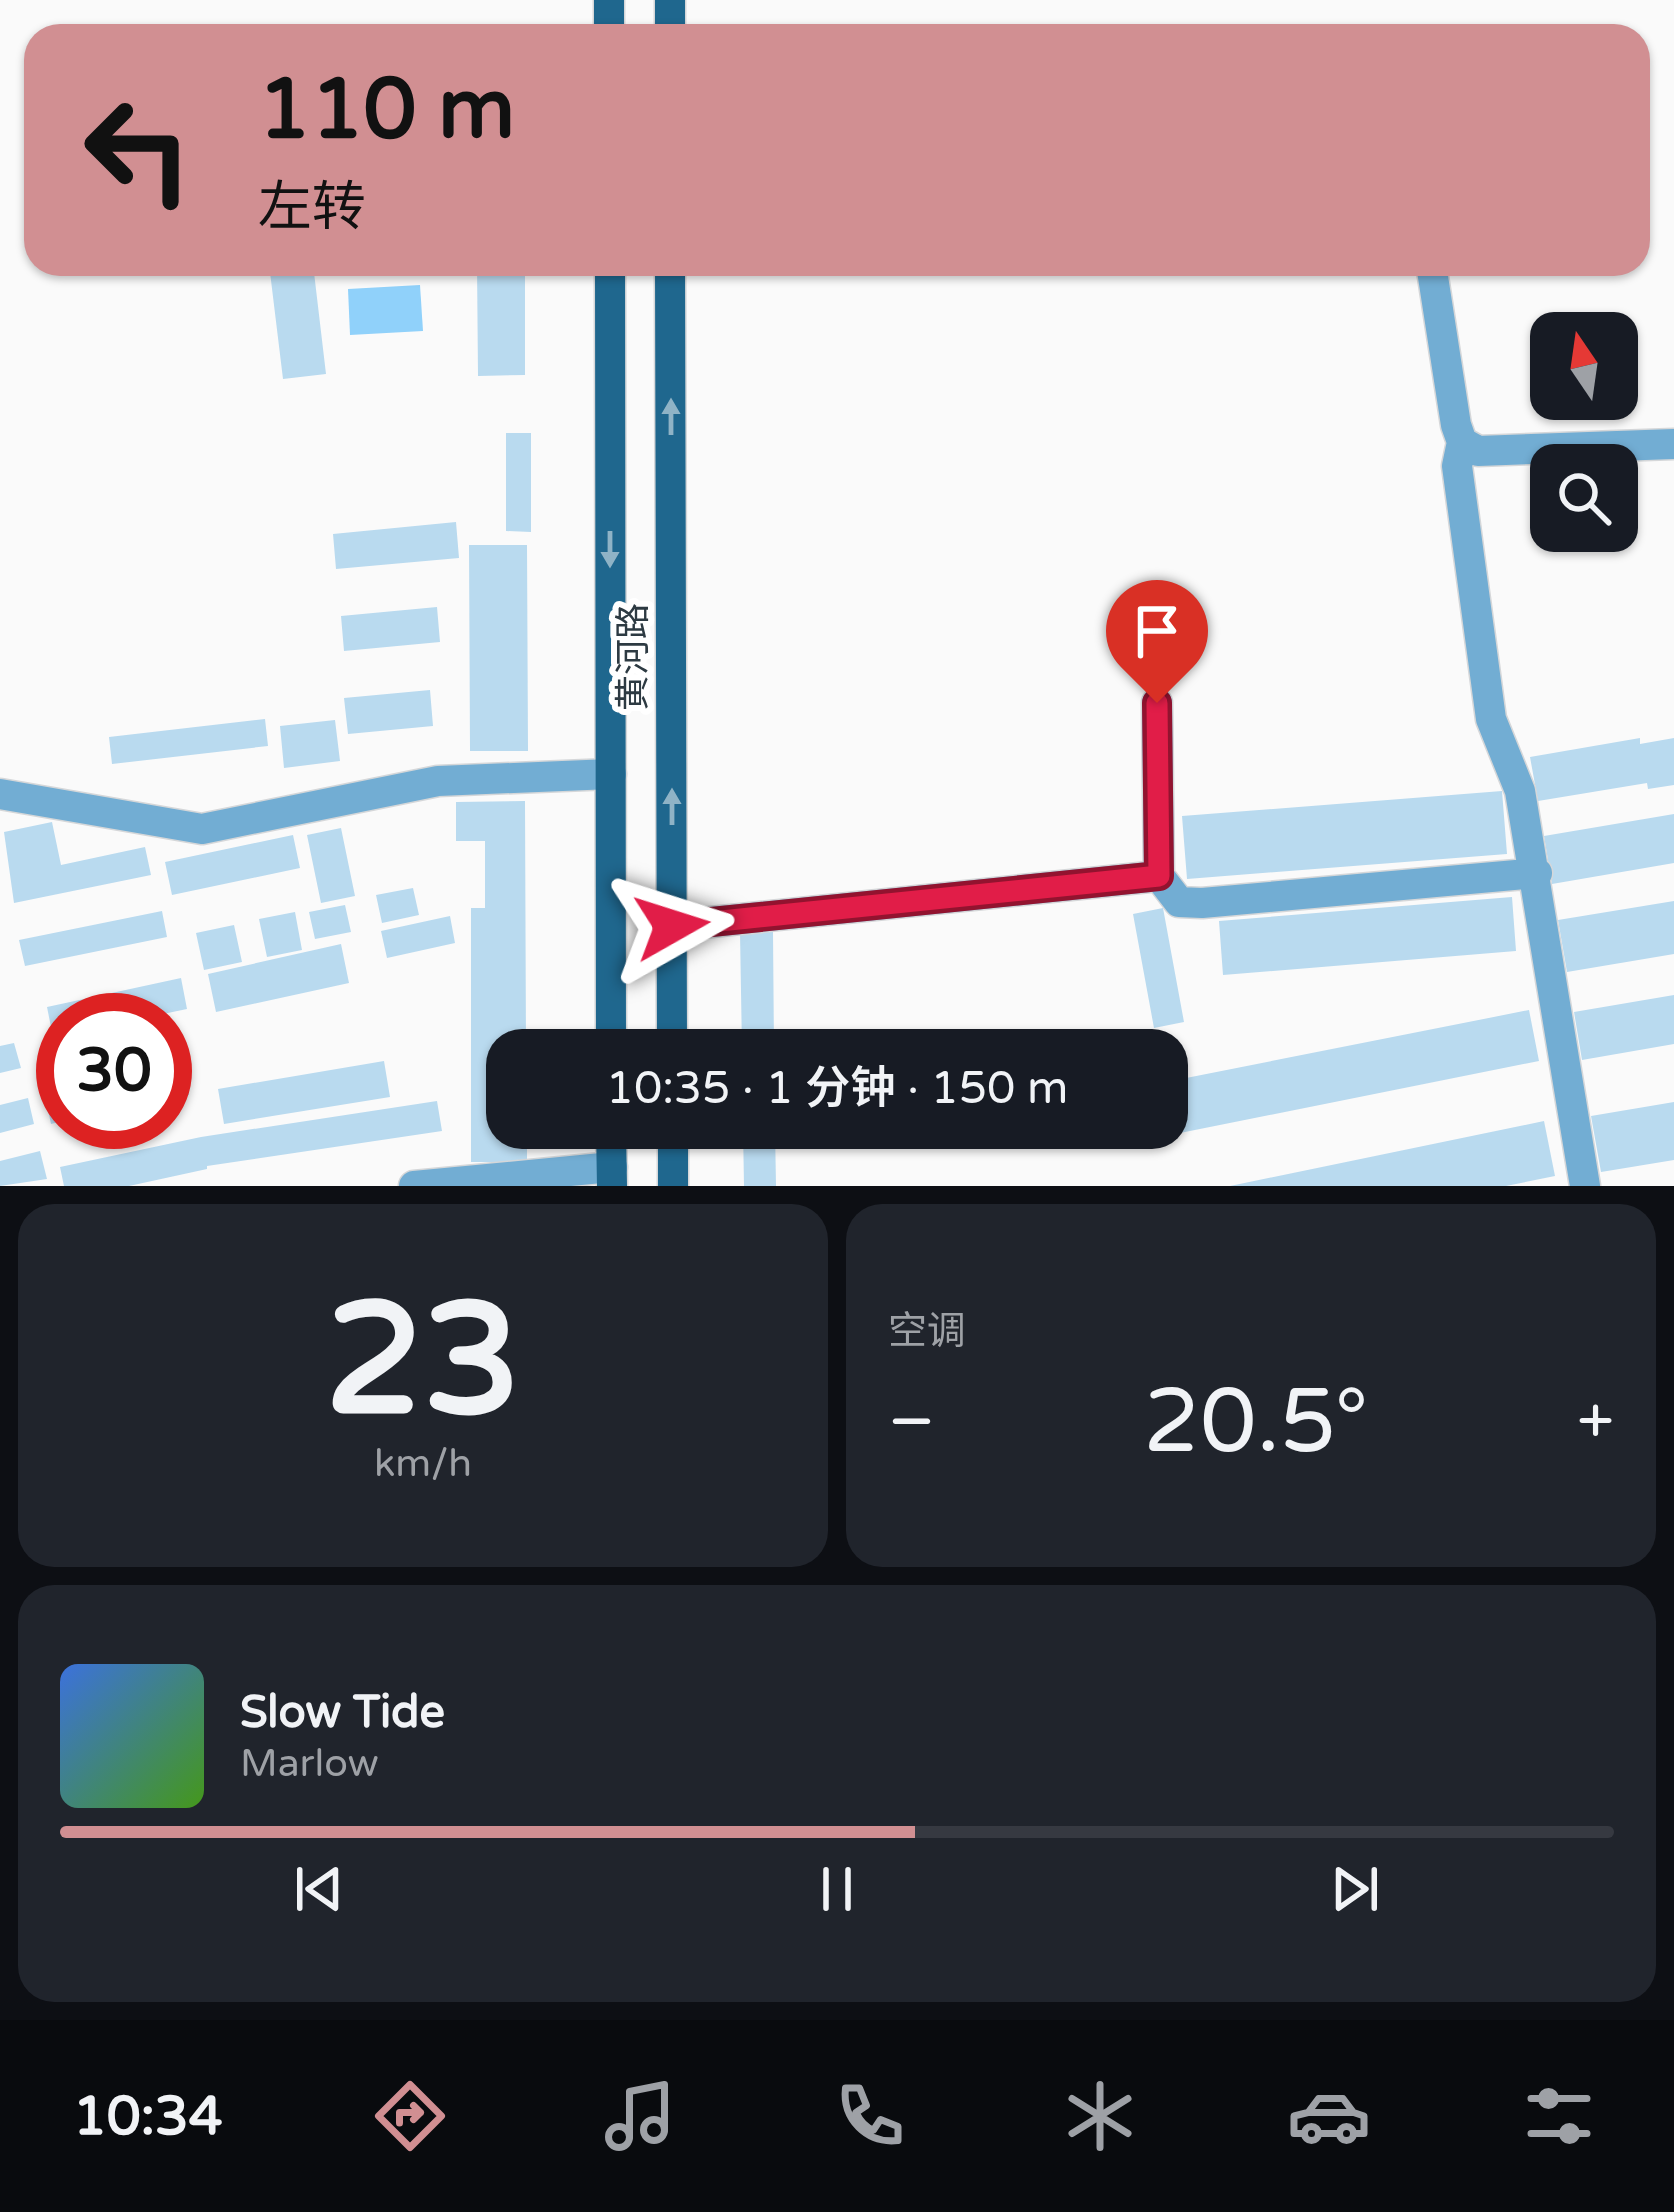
<!DOCTYPE html>
<html lang="zh">
<meta charset="utf-8">
<style>
body{margin:0;font-family:"Varela Round","Noto Sans SC",sans-serif;background:#20242c;color:#f1f3f6;height:100vh;display:flex;flex-direction:column;font-size:45px;white-space:nowrap}
*{box-sizing:border-box;margin:0}
p{font-size:39px;color:#9ea1a6}
.icon{flex:none;width:66px;height:66px;fill:none;stroke:currentColor;stroke-width:2;stroke-linecap:round;stroke-linejoin:round}
.map{position:relative;height:1186px;overflow:hidden}
.side{display:flex;flex-direction:column;gap:18px;padding:18px;background:#0d0f14;flex:1}
.side>*{flex:none}
.hud{position:absolute;left:24px;top:24px;width:1626px;height:252px;border-radius:36px;box-shadow:0 3px 9px #0004;background:#d18f92;color:#111;overflow:hidden}
.needle{width:78px;rotate:347deg}
.buttons{position:absolute;left:1530px;top:312px;display:grid;gap:24px}
.buttons a{display:grid;place-items:center;width:108px;height:108px;border-radius:24px;background:#171b24;box-shadow:0 3px 9px #0004;font-size:60px}
.speed{position:absolute;left:36px;top:993px;display:flex;gap:24px;font-size:60px;font-weight:700;text-align:center}
.speed>*{display:grid;place-content:center;width:156px;height:156px;border-radius:50%;background:#171b24;box-shadow:0 3px 9px #0004;line-height:1}
.speed .limit{border:18px solid #d22;background:#fff;color:#111}
.pin{position:absolute;display:grid;place-items:center;width:102px;height:102px;color:#fff;margin:-123px -51px;border-radius:50% 50% 50% 0;rotate:-45deg;box-shadow:0 0 12px #0007}
.pin .icon{rotate:45deg}
.me{position:absolute;width:132px;margin:-66px;rotate:84deg;stroke-linejoin:round;filter:drop-shadow(0 0 9px #0008)}
.turn{display:flex;align-items:center;gap:42px;height:252px;padding:0 36px;font-size:54px}
.turn .icon{width:156px;height:156px;stroke-width:2.5}
.turn b{display:block;font-size:84px;line-height:102px}
.big{font-size:90px;font-weight:600;line-height:1.1}
.side .widget{flex:1;display:flex;flex-direction:column;justify-content:center;gap:18px;min-width:0;padding:0 42px;border-radius:36px;background:#20242c}
.side .dial{align-items:center;gap:0}
.dial b{font-size:156px;line-height:1}
.song{display:flex;align-items:center;gap:36px}
.cover{width:144px;height:144px;border-radius:18px;background:linear-gradient(135deg,hsl(220 70% 55%),hsl(100 70% 35%))}
.played{height:12px;border-radius:6px;background:linear-gradient(90deg,#d18f92 55%,#363941 55%)}
.keys{display:flex;justify-content:space-around;direction:ltr}
.heat{display:flex;justify-content:space-between;align-items:center;font-size:66px;direction:ltr}
.side .tiles{flex:1;display:grid;gap:18px;grid-template-columns:1fr 1fr}
.widget:last-child{grid-column:span 2}
.trip{position:absolute;left:486px;top:1029px;width:702px;height:120px;border-radius:36px;background:#171b24;box-shadow:0 3px 9px #0004;font-weight:600;line-height:120px;text-align:center}
.menu{display:flex;height:192px;justify-content:space-around;align-items:center;background:#090b0e;color:#9ea1a6}
.menu .icon{width:84px;height:84px}
.menu .current{color:#d18f92}
.menu b{font-size:54px;color:#f1f3f6}
.map>svg:first-child{display:block}
.green{fill:#90d1fa}
.building{fill:#b9daef}
.lines{fill:none;stroke-linecap:round;stroke-linejoin:round}
.minor-casing{stroke:#d5d7d9;stroke-width:33}
.major-casing{stroke:#d5d7d9;stroke-width:33}
.minor{stroke:#72add3;stroke-width:30}
.major{stroke:#1f678e;stroke-width:30}
.oneway{fill:#8fb3c6}
.route-casing{stroke:#92132f;stroke-width:30}
.route{stroke:#e11d48;stroke-width:21}
.labels{text-anchor:middle;stroke-width:12;stroke-linejoin:round;paint-order:stroke}
.street-label{font-size:36px;fill:#2d3a42;stroke:#fff}
</style>
<div class="map">
<svg width="1674" height="1186" viewBox="0 0 1674 1186">
<rect width="100%" height="100%" fill="#fafafa"/>
<path class="green" d="M420,285l3,46 -73,4 -2,-46z"/>
<path class="building" d="M269,264h44l13,110 -43,5z
M477,264h48v111l-47,1z
M506,433h25v99l-25,-1z
M456,522l3,36 -123,11 -3,-35z
M469,545h58l1,206h-58z
M437,607l3,35 -96,9 -3,-35z
M430,690l3,36 -85,8 -4,-36z
M265,719l3,27 -156,18 -3,-27z
M335,720l5,41 -56,7 -4,-42z
M1640,738v6l34,-6v47l-26,4 -1,-6 -109,18 -8,-44z
M1502,791l5,63 -320,25 -5,-63z
M525,801l1,249h-19v78h20v34h-56v-254h14v-67h-29v-39z
M1674,814v49l-122,21 -8,-48z
M52,822l9,43 84,-18 6,28 -137,28 -10,-71z
M341,828l14,68 -34,7 -14,-68z
M293,835l7,33 -128,27 -7,-33z
M413,888l6,27 -37,8 -6,-28z
M1512,897l4,54 -293,24 -4,-54z
M1674,901v53l-107,18 -9,-52z
M345,905l6,27 -36,7 -6,-27z
M1163,908l21,114 -30,6 -21,-114z
M162,911l5,26 -142,29 -6,-26z
M295,912l7,38 -35,7 -8,-38z
M450,916l5,27 -68,15 -6,-27z
M234,925l8,37 -38,8 -8,-37z
M740,932h33l1,118h-32z
M341,944l8,39 -133,29 -8,-38z
M181,978l6,31 -53,11h-71v15l-10,2 -6,-30z
M1674,995v49l-92,16 -8,-48z
M1529,1010l10,51 -359,72 -9,-52z
M14,1043l7,25 -21,5v-27z
M384,1061l6,36 -166,27 -6,-35z
M182,1062l7,33 -24,5v-35z
M63,1087v34l-12,3 -7,-33z
M28,1098l6,26 -34,9v-28z
M437,1101l5,30 -235,35v3l-78,17h-65l-4,-19 141,-30z
M1674,1102v58l-73,12 -10,-56z
M1544,1121l11,55 -49,10h-276z
M743,1128h32l1,58h-32z
M40,1151l7,28 -47,7v-25z"/>
<g class="lines">
<g class="minor-casing">
<path id="minor" d="M1431,264l25,161 6,17 16,9 196,-7
M1462,442l-5,24 34,253 29,72 65,395
M1157,703l2,173 20,26 23,1 335,-30
M0,794l202,35 236,-48 173,-7
M672,926l487,-50
M414,1186l198,-19"/>
</g>
<g class="major-casing">
<path id="major" d="M609,0v36
M670,0v36
M610,264l1,786
M670,264l2,786
M611,1128l1,58
M673,1128v58"/>
</g>
<use href="#minor" class="minor"/>
<use href="#major" class="major"/>
</g>
<defs><path id="oneway-solid" d="M-6-.8H1V-3.2L6.5 0L1 3.2V.8H-6Z" transform="scale(3)"/></defs>
<g class="oneway">
<use href="#oneway-solid" transform="translate(671 417) rotate(-90)"/>
<use href="#oneway-solid" transform="translate(610 549) rotate(90)"/>
<use href="#oneway-solid" transform="translate(672 807) rotate(-90)"/>
</g>
<g class="lines">
<g class="route-casing">
<path id="route" d="M672,926l487,-50 -2,-173"/>
</g>
<use href="#route" class="route"/>
</g>
<g class="labels">
<g class="street-label">
<text transform="translate(632 657) rotate(-90)" y="13">黄河路</text>
</g>
</g>
</svg>
<div class="buttons">
<a><svg class="needle" viewBox="-14 -14 28 28"><path d="M0-13l5 13h-10z" fill="#e53935"/><path d="M0 13l5-13h-10z" fill="#9ea1a6"/></svg></a>
<a><svg class="icon" aria-label="search" viewBox="0 0 24 24"><circle cx="10" cy="10" r="6"/><path d="M15 15l6 6"/></svg></a>
</div>
<div class="speed"><div class="limit">30</div></div>
<div class="pin" style="left:1157px;top:703px;background:#d93025"><svg class="icon" aria-label="arrive" viewBox="0 0 24 24"><path d="M6 21V4h12l-3 4 3 4H6"/></svg></div>
<svg class="me" style="left:672px;top:926px" viewBox="-20 -20 40 40"><path d="M0-17L14 15 0 8-14 15z" fill="#e11d48" stroke="#fff" stroke-width="4"/></svg>
<div class="trip">10:35 · 1 分钟 · 150 m</div>
<div class="hud">
<div class="turn"><svg class="icon" aria-label="left" viewBox="0 0 24 24"><path d="M17 20v-9H6M10 6l-5 5 5 5"/></svg><div><b>110 m</b>左转</div></div>
</div>
</div>
<section class="side">
<div class="tiles">
<div class="widget dial"><b>23</b><p>km/h</p></div>
<div class="widget"><p>空调</p>
<div class="heat"><a>−</a><b class="big">20.5°</b><a>+</a></div>
</div>
<div class="widget">
<div class="song"><i class="cover"></i><div><b>Slow Tide</b><p>Marlow</p></div></div>
<div class="played"></div>
<div class="keys"><svg class="icon" aria-label="previous" viewBox="0 0 24 24"><path d="M18 5L8 12l10 7zM5 5v14"/></svg><svg class="icon" aria-label="pause" viewBox="0 0 24 24"><path d="M8 5v14M16 5v14"/></svg><svg class="icon" aria-label="next" viewBox="0 0 24 24"><path d="M6 5l10 7-10 7zM19 5v14"/></svg></div>
</div>
</div>
</section>
<nav class="menu">
<b>10:34</b>
<svg class="icon current" aria-label="directions" viewBox="0 0 24 24"><path d="M12 3l9 9-9 9-9-9zM9 14v-3h6M13 9l2 2-2 2"/></svg>
<svg class="icon" aria-label="music" viewBox="0 0 24 24"><path d="M9 18V5l10-2v13"/><circle cx="6" cy="18" r="3"/><circle cx="16" cy="16" r="3"/></svg>
<svg class="icon" aria-label="phone" viewBox="0 0 24 24"><path d="M5 4h4l2 5-3 2q2 4 5 5l2-3 5 2v4C11 20 4 13 5 4z"/></svg>
<svg class="icon" aria-label="climate" viewBox="0 0 24 24"><path d="M12 3v18M4 7l16 10M4 17L20 7"/></svg>
<svg class="icon" aria-label="car" viewBox="0 0 24 24"><path d="M5 17H2v-5l4-1 3-4h7l3 4 3 1v5h-3M9 17h6M6 11h13"/><circle cx="7" cy="17" r="2"/><circle cx="17" cy="17" r="2"/></svg>
<svg class="icon" aria-label="filters" viewBox="0 0 24 24"><path d="M4 7h16M4 17h16"/><circle cx="9" cy="7" r="2"/><circle cx="15" cy="17" r="2"/></svg>
</nav>
